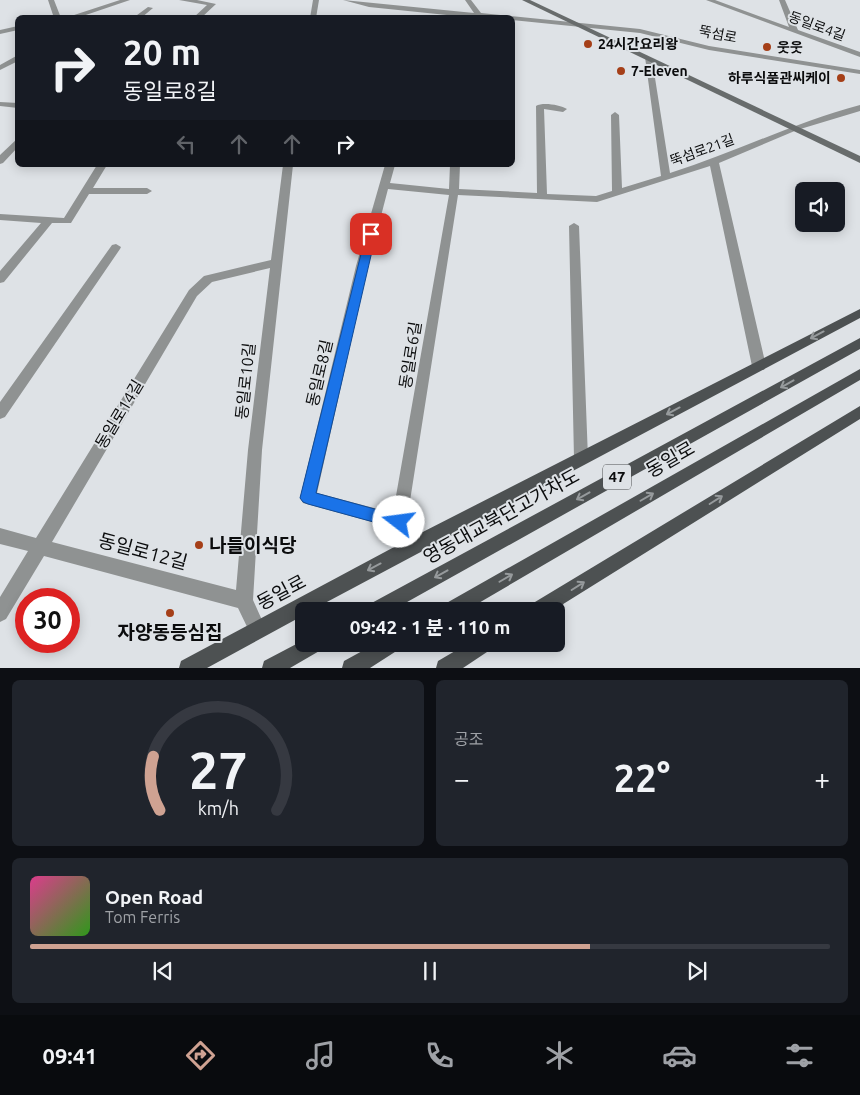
<!DOCTYPE html>
<html lang="ko">
<meta charset="utf-8">
<style>
body{margin:0;font-family:Ubuntu,"Noto Sans KR",sans-serif;background:#20242c;color:#f1f3f6;height:100vh;display:flex;flex-direction:column;font-size:19px;white-space:nowrap}
*{box-sizing:border-box;margin:0}
p{font-size:16px;color:#9ea1a6}
.icon{flex:none;width:28px;height:28px;fill:none;stroke:currentColor;stroke-width:2;stroke-linecap:round;stroke-linejoin:round}
.map{position:relative;height:668px;overflow:hidden}
.sheet{display:flex;flex-direction:column;gap:12px;padding:12px;background:#0d0f14;flex:1}
.sheet>*{flex:none}
.top-card{position:absolute;left:15px;top:15px;width:500px;height:152px;border-radius:8px;box-shadow:0 2px 12px #0003;background:#171b24;color:#f1f3f6;overflow:hidden}
.buttons{position:absolute;left:795px;top:182px;display:grid;gap:10px}
.buttons a{display:grid;place-items:center;width:50px;height:50px;border-radius:8px;background:#171b24;box-shadow:0 2px 12px #0003;font-size:25px}
.speed{position:absolute;left:15px;top:588px;display:flex;gap:10px;font-size:25px;font-weight:700;text-align:center}
.speed>*{display:grid;place-content:center;width:65px;height:65px;border-radius:50%;background:#171b24;box-shadow:0 2px 12px #0003;line-height:1}
.speed .limit{border:8px solid #d22;background:#fff;color:#111}
.pin{position:absolute;display:grid;place-items:center;width:42px;height:42px;color:#fff;margin:-21px;border-radius:10px;box-shadow:0 2px 8px #0006}
.me{position:absolute;width:55px;margin:-28px;rotate:285deg;stroke-linejoin:round;filter:drop-shadow(0 0 4px #0008)}
.turn{display:flex;align-items:center;gap:18px;height:105px;padding:0 25px;font-size:22px}
.turn .icon{width:65px;height:65px;stroke-width:2.5}
.turn b{display:block;font-size:35px;line-height:42px}
.lanes{display:flex;align-items:center;height:48px;padding:0 25px;background:#0003;justify-content:center;gap:25px;direction:ltr}
.lanes .off{opacity:.35}
.big{font-size:38px;font-weight:700;line-height:1.1}
.sheet .card{flex:1;display:flex;flex-direction:column;justify-content:center;gap:8px;min-width:0;padding:0 18px;border-radius:8px;background:#20242c}
.sheet .dial{align-items:center;gap:0}
.dial svg{height:130px;overflow:visible;fill:none;stroke:#363941;stroke-width:7;stroke-linecap:round;text-anchor:middle}
.dial text{fill:#f1f3f6;stroke:none}
.song{display:flex;align-items:center;gap:15px}
.cover{width:60px;height:60px;border-radius:8px;background:linear-gradient(135deg,hsl(330 70% 55%),hsl(110 70% 35%))}
.played{height:5px;border-radius:2px;background:linear-gradient(90deg,#cfa292 70%,#363941 70%)}
.keys{display:flex;justify-content:space-around;direction:ltr}
.heat{display:flex;justify-content:space-between;align-items:center;font-size:28px;direction:ltr}
.sheet .tiles{flex:1;display:grid;gap:12px;grid-template-columns:1fr 1fr}
.card:last-child{grid-column:span 2}
.trip{position:absolute;left:295px;top:602px;width:270px;height:50px;border-radius:8px;background:#171b24;box-shadow:0 2px 12px #0003;font-weight:700;line-height:50px;text-align:center}
.menu{display:flex;height:80px;justify-content:space-around;align-items:center;background:#090b0e;color:#9ea1a6}
.menu .icon{width:35px;height:35px}
.menu .current{color:#cfa292}
.menu b{font-size:22px;color:#f1f3f6}
.map>svg:first-child{display:block}
.lines{fill:none;stroke-linecap:round;stroke-linejoin:round}
.street{fill:#8f9292;fill-rule:evenodd}
.secondary{fill:#686c6c;fill-rule:evenodd}
.primary{fill:#4d5152;fill-rule:evenodd}
.oneway{stroke:#969a9c}
.route{fill:#1a73e8;stroke:#114b97}
.poi-dot{fill:#a53f18;stroke:#dee2e6;stroke-width:2}
.labels{text-anchor:middle;stroke-width:4;stroke-linejoin:round;paint-order:stroke}
.far-street-label{font-size:14px;fill:#0b0c0d;stroke:#dee2e6}
.far-poi-label{font-size:14px;font-weight:bold;fill:#0b0c0d;stroke:#dee2e6;text-anchor:start}
.shield{fill:#dee2e6;stroke:#4a4c4e;stroke-width:1}
.shield-label{font-size:15px;font-weight:bold;fill:#0b0c0d}
.street-label{font-size:16px;fill:#0b0c0d;stroke:#dee2e6}
.near-street-label{font-size:19px;fill:#0b0c0d;stroke:#dee2e6}
.near-poi-label{font-size:19px;font-weight:bold;fill:#0b0c0d;stroke:#dee2e6;text-anchor:start}
</style>
<div class="map">
<svg width="860" height="668" viewBox="0 0 860 668">
<rect width="100%" height="100%" fill="#dee2e6"/>
<g class="lines">
<path class="street" d="M48,0h6l7,18h-7z
M120,0h10l-53,18h-12z
M179,0h18l19,4 -15,14h-8l14,-13z
M313,0h6l-3,18h-6z
M343,0l131,13 -9,-13h6l10,13 159,16 69,17 151,24v4l-151,-24 -69,-17 -128,-13v-2h-36l-107,-11z
M706,0h9l74,27 -10,-27h6l13,30 62,22v5z
M148,7l5,1 -12,10h-8z
M18,26v4l-18,4v-4z
M18,55v6l-18,9v-5z
M645,57l7,2 18,114c64,-20 125,-51 190,-68v6l-63,19 -78,33 47,203 -2,4h-10l-2,-4 -42,-200 -113,36 -139,-7 -51,325 18,24 -2,6 -6,2 -6,-2 -17,-22 -91,-25 -3,-5 56,-232 29,-101h10l-5,18 59,6 1,-24h10l-1,24 78,4 -1,-87c7,-4 24,-1 31,3l-4,3 -19,-3 3,85 49,2 16,-5 -1,-76 4,-3 4,3 3,73 39,-12zM388,189l61,6 -56,318 -76,-20 51,-227z
M0,102l18,1v5l-18,-2z
M18,138v9l-15,16 -3,1v-9z
M97,165h10l-14,23h54l5,3 -5,3h-58l-18,29h-19l-48,59 -4,1v-12l41,-48 -41,-3v-6l64,4z
M283,165h10l-31,285 -9,150 13,29 -3,6 -6,3 -6,-3 -13,-27 -194,-52 -38,63 -6,3v-25l28,-46 -28,-7v-16l36,10 153,-248 15,-14 67,-16zM270,268l-22,182 -12,140 -184,-48 145,-246 15,-14z
M574,223l5,3 9,232 -2,5 -5,1 -5,-1 -2,-5 -5,-232z
M116,244l5,3 -1,2 -115,168 -5,2v-17l112,-157z"/>
<path class="secondary" d="M522,0h8l330,156v7z"/>
<path class="primary" d="M860,309v9l-550,293h-6v4l-97,53h-28l2,-7 230,-123z
M860,338v11l-469,262h-26l3,-6z
M860,369v11l-395,231h-25l3,-6z
M860,406v13l-308,192h-25l3,-6z
M304,640v4h20l-3,6 -31,18h-28l2,-7z
M375,644h26l-3,6 -28,18h-28l2,-7z
M467,644h26l-3,6 -27,18h-27l2,-7z"/>
</g>
<defs><path id="oneway-shaft" d="M-6 0H5M1.5-3L5.5 0L1.5 3" fill="none" stroke-width="1.6" stroke-linecap="round" stroke-linejoin="round" transform="scale(1.25)"/></defs>
<g class="oneway">
<use href="#oneway-shaft" transform="translate(817 335) rotate(152)"/>
<use href="#oneway-shaft" transform="translate(787 384) rotate(151)"/>
<use href="#oneway-shaft" transform="translate(673 411) rotate(152)"/>
<use href="#oneway-shaft" transform="translate(583 496) rotate(151)"/>
<use href="#oneway-shaft" transform="translate(647 497) rotate(-30)"/>
<use href="#oneway-shaft" transform="translate(716 500) rotate(-32)"/>
<use href="#oneway-shaft" transform="translate(374 567) rotate(152)"/>
<use href="#oneway-shaft" transform="translate(441 574) rotate(151)"/>
<use href="#oneway-shaft" transform="translate(506 578) rotate(-30)"/>
<use href="#oneway-shaft" transform="translate(578 586) rotate(-32)"/>
</g>
<path class="route" d="M371,231l5,3 -60,259 88,24 2,5 -2,5 -5,2 -91,-25 -5,-2 -3,-4 66,-264z"/>
<g class="poi-dot">
<circle cx="588" cy="44" r="5"/>
<circle cx="767" cy="47" r="5"/>
<circle cx="621" cy="71" r="5"/>
<circle cx="841" cy="78" r="5"/>
<circle cx="199" cy="545" r="5"/>
<circle cx="170" cy="613" r="5"/>
</g>
<g class="labels">
<g class="far-street-label">
<text transform="translate(817 26) rotate(20)" y="5">동일로4길</text>
<text transform="translate(718 34) rotate(11)" y="5">뚝섬로</text>
<text transform="translate(702 150) rotate(-20)" y="5">뚝섬로21길</text>
</g>
<g class="far-poi-label">
<text x="598" y="49">24시간요리왕</text>
<text x="777" y="52">웃웃</text>
<text x="631" y="76">7-Eleven</text>
<text x="831" y="83" text-anchor="end">하루식품관씨케이</text>
</g>
<rect class="shield" x="603" y="464.5" width="28" height="25" rx="4"/>
<g class="shield-label">
<text x="617" y="482">47</text>
</g>
<g class="street-label">
<text transform="translate(410 355) rotate(-81)" y="6">동일로6길</text>
<text transform="translate(319 373) rotate(-77)" y="6">동일로8길</text>
<text transform="translate(245 381) rotate(-84)" y="6">동일로10길</text>
<text transform="translate(119 414) rotate(-59)" y="6">동일로14길</text>
</g>
<g class="near-street-label">
<text transform="translate(670 459) rotate(-30)" y="7">동일로</text>
<text transform="translate(501 516) rotate(-29)" y="7">영동대교북단고가차도</text>
<text transform="translate(143 551) rotate(15)" y="7">동일로12길</text>
<text transform="translate(281 592) rotate(-28)" y="7">동일로</text>
</g>
<g class="near-poi-label">
<text x="209" y="552">나들이식당</text>
<text x="170" y="639" text-anchor="middle">자양동등심집</text>
</g>
</g>
</svg>
<div class="buttons">
<a><svg class="icon" aria-label="sound" viewBox="0 0 24 24"><path d="M4 9h4l5-4v14l-5-4H4zM17 9q2 3 0 6"/></svg></a>
</div>
<div class="speed"><div class="limit">30</div></div>
<div class="pin" style="left:371px;top:234px;background:#d93025"><svg class="icon" aria-label="arrive" viewBox="0 0 24 24"><path d="M6 21V4h12l-3 4 3 4H6"/></svg></div>
<svg class="me" style="left:399px;top:522px" viewBox="-20 -20 40 40"><circle r="19" fill="#fff"/><path d="M0-13L10 11 0 6-10 11z" fill="#1a73e8"/></svg>
<div class="trip">09:42 · 1 분 · 110 m</div>
<div class="top-card">
<div class="turn"><svg class="icon" aria-label="right" viewBox="0 0 24 24"><path d="M7 20v-9h11M14 6l5 5-5 5"/></svg><div><b>20 m</b>동일로8길</div></div>
<div class="lanes"><svg class="icon off" aria-label="left" viewBox="0 0 24 24"><path d="M17 20v-9H6M10 6l-5 5 5 5"/></svg><svg class="icon off" aria-label="ahead" viewBox="0 0 24 24"><path d="M12 20V5M6 11l6-6 6 6"/></svg><svg class="icon off" aria-label="ahead" viewBox="0 0 24 24"><path d="M12 20V5M6 11l6-6 6 6"/></svg><svg class="icon" aria-label="right" viewBox="0 0 24 24"><path d="M7 20v-9h11M14 6l5 5-5 5"/></svg></div>
</div>
</div>
<section class="sheet">
<div class="tiles">
<div class="card dial"><svg viewBox="0 0 100 80">
<path d="M14 69A42 42 0 1 1 86 69"/>
<path d="M14 69A42 42 0 0 1 10 36" stroke="#cfa292"/>
<text x="50" y="56" font-size="32" font-weight="700">27</text>
<text x="50" y="72" font-size="11">km/h</text>
</svg></div>
<div class="card"><p>공조</p>
<div class="heat"><a>−</a><b class="big">22°</b><a>+</a></div>
</div>
<div class="card">
<div class="song"><i class="cover"></i><div><b>Open Road</b><p>Tom Ferris</p></div></div>
<div class="played"></div>
<div class="keys"><svg class="icon" aria-label="previous" viewBox="0 0 24 24"><path d="M18 5L8 12l10 7zM5 5v14"/></svg><svg class="icon" aria-label="pause" viewBox="0 0 24 24"><path d="M8 5v14M16 5v14"/></svg><svg class="icon" aria-label="next" viewBox="0 0 24 24"><path d="M6 5l10 7-10 7zM19 5v14"/></svg></div>
</div>
</div>
</section>
<nav class="menu">
<b>09:41</b>
<svg class="icon current" aria-label="directions" viewBox="0 0 24 24"><path d="M12 3l9 9-9 9-9-9zM9 14v-3h6M13 9l2 2-2 2"/></svg>
<svg class="icon" aria-label="music" viewBox="0 0 24 24"><path d="M9 18V5l10-2v13"/><circle cx="6" cy="18" r="3"/><circle cx="16" cy="16" r="3"/></svg>
<svg class="icon" aria-label="phone" viewBox="0 0 24 24"><path d="M5 4h4l2 5-3 2q2 4 5 5l2-3 5 2v4C11 20 4 13 5 4z"/></svg>
<svg class="icon" aria-label="climate" viewBox="0 0 24 24"><path d="M12 3v18M4 7l16 10M4 17L20 7"/></svg>
<svg class="icon" aria-label="car" viewBox="0 0 24 24"><path d="M5 17H2v-5l4-1 3-4h7l3 4 3 1v5h-3M9 17h6M6 11h13"/><circle cx="7" cy="17" r="2"/><circle cx="17" cy="17" r="2"/></svg>
<svg class="icon" aria-label="filters" viewBox="0 0 24 24"><path d="M4 7h16M4 17h16"/><circle cx="9" cy="7" r="2"/><circle cx="15" cy="17" r="2"/></svg>
</nav>
